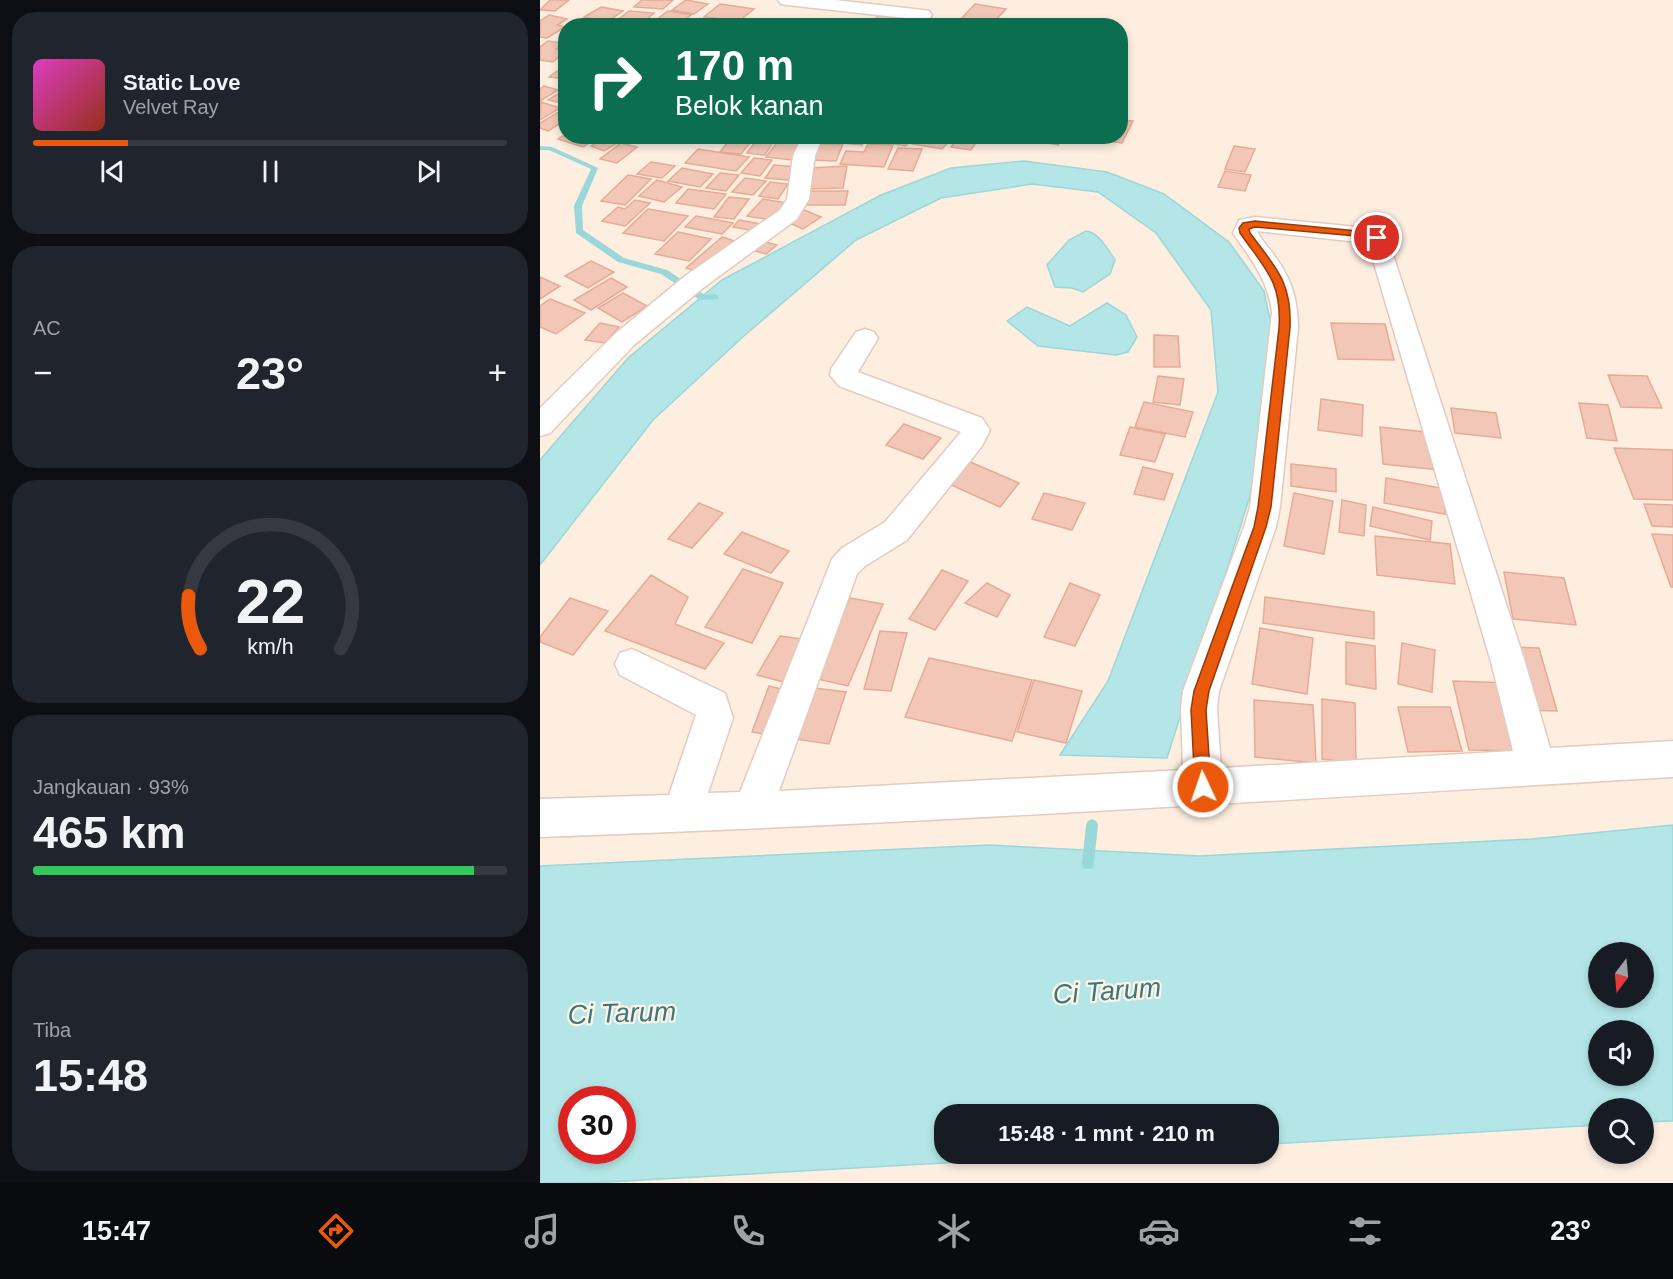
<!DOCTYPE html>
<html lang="id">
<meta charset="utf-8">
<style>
body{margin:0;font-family:Helvetica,sans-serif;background:#20242c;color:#f1f3f6;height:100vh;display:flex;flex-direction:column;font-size:22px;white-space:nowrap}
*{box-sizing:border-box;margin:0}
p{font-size:20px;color:#9ea1a6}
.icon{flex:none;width:33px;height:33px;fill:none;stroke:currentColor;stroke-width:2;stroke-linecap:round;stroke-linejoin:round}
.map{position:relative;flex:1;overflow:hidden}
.sheet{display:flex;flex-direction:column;gap:12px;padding:12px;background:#0d0f14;width:540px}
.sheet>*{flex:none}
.banner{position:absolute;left:18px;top:18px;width:570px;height:126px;border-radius:24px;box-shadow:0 3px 9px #0003;background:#0b6e4f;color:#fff;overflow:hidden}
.needle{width:39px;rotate:196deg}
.buttons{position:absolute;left:1048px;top:942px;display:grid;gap:12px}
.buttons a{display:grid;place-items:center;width:66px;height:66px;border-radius:50%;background:#171b24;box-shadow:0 3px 9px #0003;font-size:30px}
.speed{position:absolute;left:18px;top:1086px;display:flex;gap:12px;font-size:30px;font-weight:700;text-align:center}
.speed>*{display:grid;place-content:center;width:78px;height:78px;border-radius:50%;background:#171b24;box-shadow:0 3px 9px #0003;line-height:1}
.speed .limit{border:9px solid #d22;background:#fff;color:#111}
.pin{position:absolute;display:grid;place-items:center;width:51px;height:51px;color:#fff;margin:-26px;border:3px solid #fff;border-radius:50%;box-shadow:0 2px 6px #0007}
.me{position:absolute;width:66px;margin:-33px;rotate:357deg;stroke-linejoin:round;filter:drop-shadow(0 0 4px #0008)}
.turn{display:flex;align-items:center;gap:21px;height:126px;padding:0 18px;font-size:27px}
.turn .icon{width:78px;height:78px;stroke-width:2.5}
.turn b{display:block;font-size:42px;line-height:51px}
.big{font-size:45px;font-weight:800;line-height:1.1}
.sheet .widget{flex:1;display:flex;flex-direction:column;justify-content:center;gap:9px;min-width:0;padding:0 21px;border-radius:24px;background:#20242c}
.sheet .dial{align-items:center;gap:0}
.dial svg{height:156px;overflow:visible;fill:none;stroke:#363941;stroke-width:7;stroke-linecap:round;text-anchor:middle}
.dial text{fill:#f1f3f6;stroke:none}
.song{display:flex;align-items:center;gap:18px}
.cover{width:72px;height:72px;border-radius:9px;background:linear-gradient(135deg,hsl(310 70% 55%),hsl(10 70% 35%))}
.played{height:6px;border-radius:3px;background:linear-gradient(90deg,#ea580c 20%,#363941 20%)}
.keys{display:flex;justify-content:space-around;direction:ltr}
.heat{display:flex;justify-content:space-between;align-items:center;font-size:33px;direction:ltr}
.charge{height:9px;border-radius:4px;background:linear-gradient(90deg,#34c759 93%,#363941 0)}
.trip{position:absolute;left:394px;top:1104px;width:345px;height:60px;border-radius:24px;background:#171b24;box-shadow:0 3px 9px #0003;font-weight:800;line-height:60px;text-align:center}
.tab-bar{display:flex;height:96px;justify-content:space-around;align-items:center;background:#090b0e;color:#9ea1a6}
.tab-bar .icon{width:42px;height:42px}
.tab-bar .selected{color:#ea580c}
.tab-bar b{font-size:27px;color:#f1f3f6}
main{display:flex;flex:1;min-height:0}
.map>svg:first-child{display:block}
.water{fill:#b4e6e7;stroke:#9ad7d9;stroke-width:1.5;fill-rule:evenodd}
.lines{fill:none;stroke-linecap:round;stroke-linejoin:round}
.stream{fill:#9ad7d9;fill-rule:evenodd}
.building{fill:#f3c7b7;stroke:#e6ab97;stroke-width:1.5}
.minor-casing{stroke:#e3cbbf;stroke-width:3}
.minor{fill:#fff;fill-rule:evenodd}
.route{fill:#ea580c;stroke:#983908;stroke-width:1.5}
.labels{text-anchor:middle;stroke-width:4.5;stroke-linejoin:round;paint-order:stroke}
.near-water-label{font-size:27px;font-style:italic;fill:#3a787b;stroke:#fff2e7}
</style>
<main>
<section class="sheet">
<div class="widget">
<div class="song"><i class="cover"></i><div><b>Static Love</b><p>Velvet Ray</p></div></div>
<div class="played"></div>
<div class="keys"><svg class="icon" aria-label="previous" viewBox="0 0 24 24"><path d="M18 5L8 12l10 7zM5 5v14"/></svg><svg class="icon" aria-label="pause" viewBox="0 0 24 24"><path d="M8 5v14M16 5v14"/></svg><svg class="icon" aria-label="next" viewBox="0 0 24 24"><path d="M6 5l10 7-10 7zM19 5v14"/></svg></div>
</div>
<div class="widget"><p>AC</p>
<div class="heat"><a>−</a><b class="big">23°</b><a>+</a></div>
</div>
<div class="widget dial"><svg viewBox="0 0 100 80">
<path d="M14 69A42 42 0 1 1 86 69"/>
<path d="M14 69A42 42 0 0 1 8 42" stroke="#ea580c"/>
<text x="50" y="56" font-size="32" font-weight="700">22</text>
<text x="50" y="72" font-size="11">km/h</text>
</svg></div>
<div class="widget"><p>Jangkauan · 93%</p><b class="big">465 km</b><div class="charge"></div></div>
<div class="widget"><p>Tiba</p><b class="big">15:48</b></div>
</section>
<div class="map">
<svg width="1133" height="1183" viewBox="0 0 1133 1183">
<rect width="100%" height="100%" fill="#fdeee0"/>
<path class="water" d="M484,161l83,11 57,22 65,48 35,49 8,39 -21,163 -84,265 -107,-3 48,-74 110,-289 -7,-82 -55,-77 -58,-41 -66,-8 -91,14 -85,42 -111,95 -92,85 -113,145v-105l88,-102 94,-78 159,-85 70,-27z
M546,231c13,1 22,19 29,29l-5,14 -27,18 -11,-4 -17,-1 -8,-22 22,-25z
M567,303l19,12 11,22 -9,15 -12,3 -78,-9 -31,-25 20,-14 43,19z
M1133,825v296l-29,1v-14h-45v17l-330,19v-30h-324v40h157l-512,29h-50v-317l449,-21 210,11 333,-17zM1104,952v46h-45v-46zM1104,1030v46h-45v-46zM32,1100h50v50h-50z"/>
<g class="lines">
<path class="stream" d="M0,146l12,1 46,21 -16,38 1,24 41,28 43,12 38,25 10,-1 4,3 -1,2 -18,1 -39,-26 -43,-12 -42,-29 -2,-27 17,-37 -42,-19h-9z
M552,819l4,2 2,4 -4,38 -1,5 -5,1 -5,-1 -1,-5 4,-38 2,-4z"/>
</g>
<path class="building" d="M10,0h19l-14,11 -15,-1z
M102,0h31l-10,9 -29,-2z
M146,0l22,4 -14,10 -22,-4z
M180,4l34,5 -15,12 -35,-4z
M435,4l31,5 -14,15 -31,-5z
M61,7l22,4 -16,11 -23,-5z
M89,11l25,2 -14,12 -25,-3z
M128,11l23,4 -14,11h-29z
M9,15l18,4 -10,6 8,2 -18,11 -7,-1v-16z
M339,15l32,4 -6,7h-37z
M166,18l29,5 -4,3h-34z
M8,41l15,2 -7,6 10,1 -13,12 -13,-2v-13z
M23,67l3,1v5l-8,5 -9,-1z
M4,86l14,4 -18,11v-12z
M26,89v15l-18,-4z
M1,102l19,6 -20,12z
M24,109l2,11 -18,11 -8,-3v-5z
M580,120l13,1 -11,22 -29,-4 2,-3h25z
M26,134v2h35l-18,11 -25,-8z
M241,136h23l-4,6 -21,-3z
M307,136h21l-6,9 -19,-2z
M334,136h39l-7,10 -35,-6z
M378,136h2l29,5 -7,8 -30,-5z
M472,136h52l-6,9z
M65,137l14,5 -15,9 -13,-5z
M192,137l21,2 -12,15 -21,-2z
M218,138l17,1 -10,16 -18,-2z
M418,138l19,3 -6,9 -20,-3z
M239,140l25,2 -12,18 -26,-3z
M81,143l16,4 -20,16 -17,-4z
M276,144h27l-7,17 -28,-1z
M328,144l25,1 -9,22 -44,-3 6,-13 18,1z
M694,146l21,3 -10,23 -20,-3z
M358,148l24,1 -9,22 -25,-2z
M158,149l51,8 -13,14 -51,-8z
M214,158l18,2 -12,16 -19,-3z
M111,162l24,4 -13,12 -25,-4z
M234,165l23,2 -9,13 -23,-2z
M307,166l-4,22 -39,1 5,-21z
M142,168l31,6 -13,13 -32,-6z
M685,171l26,4 -6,16 -27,-4z
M180,173l19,2 -13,16 -20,-3z
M88,175l23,4 -26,26 -24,-4z
M205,178l21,3 -13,14 -21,-3z
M117,180l25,7 -18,15 -25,-6z
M230,182l18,2 -10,15 -19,-3z
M148,189l38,5 -12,15 -38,-6z
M264,191h44l-3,14h-45z
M189,197l20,2 -15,20 -20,-2z
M223,199l24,4 -15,17 -25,-4z
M95,200l15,3 -25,23 -23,-5 16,-14 7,2z
M108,209l40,7 -24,25 -41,-8z
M262,209l19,8 -18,12 -18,-8z
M156,216l37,7 -11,11 -37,-7z
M199,220l22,4 -6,7 -22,-4z
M138,232l33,7 -22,22 -34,-7z
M182,237l16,5 -35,31 -17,-5z
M226,242l11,3 -11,9 -11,-3z
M51,261l23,11 -26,16 -23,-12z
M0,277l20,9 -20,13z
M71,278l16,9 -36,23 -17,-10z
M83,293l24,13 -25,16 -24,-14z
M10,299l35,14 -29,21 -16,-7v-21z
M60,323l19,4 -14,16 -20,-3z
M791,323l54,1 9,36 -56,-1z
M614,335l24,1 2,31h-26z
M1068,375l39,1 15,32 -41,-1z
M618,376l26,3 -4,26 -27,-3z
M781,399l42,6 -1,31 -44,-6z
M604,402l49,10 -8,25 -50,-10z
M1039,403l29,2 9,36 -30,-3z
M911,408l45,5 5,25 -46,-5z
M364,424l37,14 -18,21 -37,-14z
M590,427l35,7 -10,28 -35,-7z
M840,427l55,6 4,37 -56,-6z
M1074,448l59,2v50l-39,-1z
M428,461l51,22 -19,24 -51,-23z
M751,464l45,5v23l-45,-6z
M603,467l30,7 -9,26 -30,-6z
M846,478l60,11 -1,25 -61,-11z
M504,493l41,10 -13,27 -40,-11z
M754,493l39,8 -9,53 -40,-8z
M802,500l24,5 -2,31 -25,-4z
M159,503l24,10 -31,35 -24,-9z
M1104,504l29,1v22l-21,-1z
M833,507l59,14 -2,19 -60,-14z
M202,532l47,19 -18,22 -47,-19z
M1112,534l21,1v52h-2z
M835,536l75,8 5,40 -78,-9z
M203,569l40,14 -31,60 -47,-16z
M402,570l26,11 -33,49 -26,-11z
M964,572l60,6 12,47 -63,-6z
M111,575l37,22 -13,27 49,19 -19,26 -100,-38z
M447,583l23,12 -13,22 -32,-14z
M530,583l30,12 -25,51 -31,-9z
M725,597l109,15v27l-111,-16z
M30,598l38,13 -35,44 -33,-13v-5z
M310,598l33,6 -35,82 -35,-8z
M720,628l53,10 -6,56 -55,-10z
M340,631l27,2 -16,58 -27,-2z
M240,636l30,4 -19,44 -34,-9z
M806,642l29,4 1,43 -30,-5z
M862,643l33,7 -3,42 -34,-8z
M969,647l30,1 18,63 -32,-1z
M389,658l103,22 -20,61 -107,-24z
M494,680l48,11 -16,52 -49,-11z
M913,681l58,2 19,68 -61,-1z
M229,686l21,5 -17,45 -21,-4z
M274,688l32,4 -17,52 -34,-5z
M782,699l33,4 1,60 -34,-4z
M714,700l59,5 3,58 -61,-6z
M858,707h52l12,44 -54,1z"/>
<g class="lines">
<g class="minor-casing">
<path id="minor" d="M238,0h57l88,10 6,1 3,4 -3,4 -6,1 -136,-15 -6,-1z
M262,136h21l-8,20 -6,43 -12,20 -94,69 -69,57 -84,88 -10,3v-28l76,-75 69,-57 95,-66 7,-11 6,-43z
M715,217l113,11 14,3 5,5 138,426 25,86 123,-7v36c-378,22 -755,47 -1133,60v-38l129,-4 27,-80 -76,-40 -5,-11 5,-11 12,-4 93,44 8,25 -25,75 32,-1 92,-233 10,-11 43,-26 76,-90 -122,-46 -9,-11 1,-6 25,-37 9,-3 9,3 4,6 -20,34 124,46 8,12 -8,16 -75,94 -42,26 -8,8 -78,217 404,-21 -2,-61 2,-18 61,-164 6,-20 22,-195c-4,-32 -21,-53 -39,-79l6,-13zM717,231l111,12 123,419 22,89 -292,17 -4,-59 2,-18 57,-164 4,-20 18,-179c0,-27 -6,-48 -22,-70 -6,-9 -15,-18 -19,-27z"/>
</g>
<use href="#minor" class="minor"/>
</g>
<path class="route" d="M715,221l113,11 14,6 -5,3 -10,-4 -112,-10 -6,2 1,4c26,35 42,49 40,95l-19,179 -5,20 -57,164 -3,19 5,77 -2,6 -6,2 -5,-2 -3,-6 -4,-77 3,-19 60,-164 4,-20 21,-179c3,-47 -14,-59 -39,-95l-1,-5 4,-5z"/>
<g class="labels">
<g class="near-water-label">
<text transform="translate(567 991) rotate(-4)" y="9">Ci Tarum</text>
<text transform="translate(82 1013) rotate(-2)" y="9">Ci Tarum</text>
</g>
</g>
</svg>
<div class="buttons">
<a><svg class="needle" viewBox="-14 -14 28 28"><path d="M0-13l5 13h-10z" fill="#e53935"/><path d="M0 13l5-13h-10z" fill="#9ea1a6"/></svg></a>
<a><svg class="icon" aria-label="sound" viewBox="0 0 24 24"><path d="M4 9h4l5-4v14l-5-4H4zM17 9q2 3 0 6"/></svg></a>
<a><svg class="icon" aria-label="search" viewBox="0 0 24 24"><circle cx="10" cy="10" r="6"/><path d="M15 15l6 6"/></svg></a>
</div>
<div class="speed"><div class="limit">30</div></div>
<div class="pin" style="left:837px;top:238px;background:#d93025"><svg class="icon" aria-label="arrive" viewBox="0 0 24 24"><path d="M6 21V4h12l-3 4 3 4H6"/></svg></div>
<svg class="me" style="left:663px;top:787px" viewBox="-20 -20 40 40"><circle r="17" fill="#ea580c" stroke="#fff" stroke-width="3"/><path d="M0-11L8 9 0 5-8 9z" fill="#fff"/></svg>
<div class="trip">15:48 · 1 mnt · 210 m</div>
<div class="banner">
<div class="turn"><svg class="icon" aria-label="right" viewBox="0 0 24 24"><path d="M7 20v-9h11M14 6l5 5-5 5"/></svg><div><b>170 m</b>Belok kanan</div></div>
</div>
</div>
</main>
<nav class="tab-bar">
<b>15:47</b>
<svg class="icon selected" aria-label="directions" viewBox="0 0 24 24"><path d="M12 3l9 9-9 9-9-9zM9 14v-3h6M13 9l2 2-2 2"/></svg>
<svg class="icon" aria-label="music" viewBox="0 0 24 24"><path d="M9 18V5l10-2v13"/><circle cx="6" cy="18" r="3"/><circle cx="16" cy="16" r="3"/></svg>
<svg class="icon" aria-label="phone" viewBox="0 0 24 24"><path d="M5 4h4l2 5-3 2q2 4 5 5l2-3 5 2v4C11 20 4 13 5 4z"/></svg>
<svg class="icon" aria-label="climate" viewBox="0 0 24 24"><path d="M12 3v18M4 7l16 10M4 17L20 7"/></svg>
<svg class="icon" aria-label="car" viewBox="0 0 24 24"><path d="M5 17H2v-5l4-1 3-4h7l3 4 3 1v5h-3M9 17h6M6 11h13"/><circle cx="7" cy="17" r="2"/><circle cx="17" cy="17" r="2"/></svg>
<svg class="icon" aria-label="filters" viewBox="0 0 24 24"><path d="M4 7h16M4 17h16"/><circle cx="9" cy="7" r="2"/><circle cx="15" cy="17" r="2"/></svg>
<b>23°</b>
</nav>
